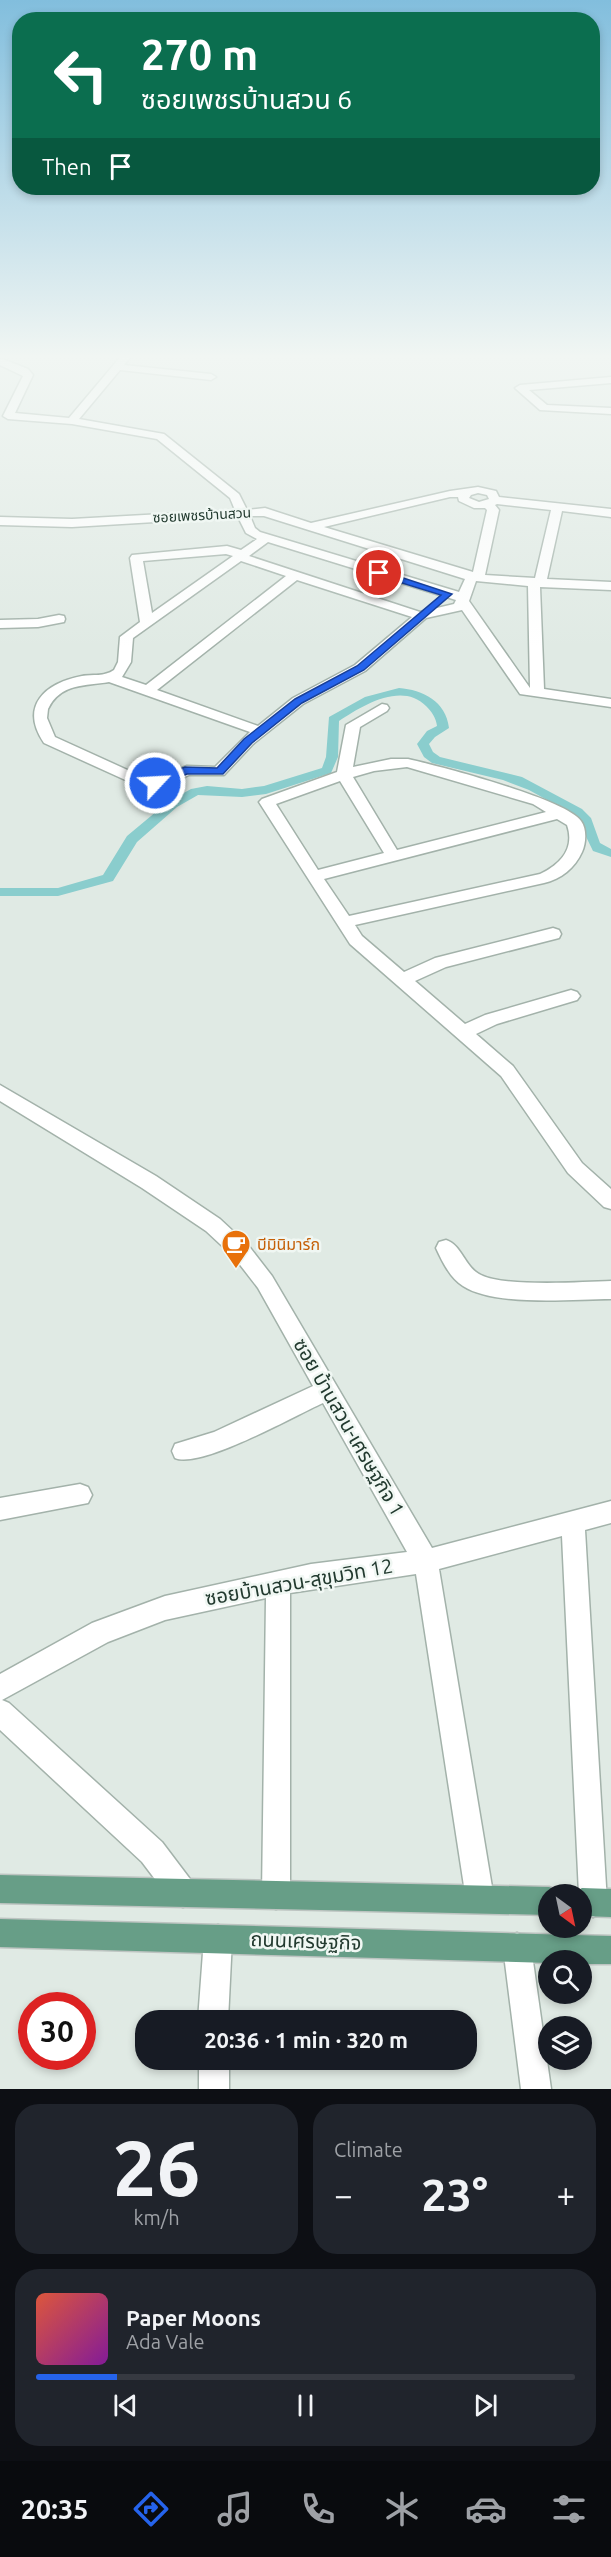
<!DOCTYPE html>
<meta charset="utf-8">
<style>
body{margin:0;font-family:Ubuntu,"Noto Sans Thai",sans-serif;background:#20242c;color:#f1f3f6;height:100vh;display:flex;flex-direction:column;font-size:22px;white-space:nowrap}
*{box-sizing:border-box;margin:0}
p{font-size:20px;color:#9ea1a6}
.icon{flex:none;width:33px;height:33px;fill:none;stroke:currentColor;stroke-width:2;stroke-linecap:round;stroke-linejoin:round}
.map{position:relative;height:2089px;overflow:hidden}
.panel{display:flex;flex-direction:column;gap:15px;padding:15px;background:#0d0f14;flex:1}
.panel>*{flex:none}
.guide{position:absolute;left:12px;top:12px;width:588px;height:183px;border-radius:24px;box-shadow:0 3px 9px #0003;background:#0b6e4f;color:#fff;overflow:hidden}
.needle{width:39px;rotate:147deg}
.tools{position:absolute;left:538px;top:1884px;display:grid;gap:12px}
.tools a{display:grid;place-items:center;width:54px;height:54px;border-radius:50%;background:#171b24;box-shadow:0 3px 9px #0003;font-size:30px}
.speed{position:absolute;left:18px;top:1992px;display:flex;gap:12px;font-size:30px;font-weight:700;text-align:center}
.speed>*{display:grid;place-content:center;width:78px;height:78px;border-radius:50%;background:#171b24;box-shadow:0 3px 9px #0003;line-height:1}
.speed .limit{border:9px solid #d22;background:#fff;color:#111}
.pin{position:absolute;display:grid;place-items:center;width:51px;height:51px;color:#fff;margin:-26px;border:3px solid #fff;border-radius:50%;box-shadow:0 2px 6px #0007}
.me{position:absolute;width:66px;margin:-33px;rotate:65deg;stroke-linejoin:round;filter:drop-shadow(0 0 4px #0008)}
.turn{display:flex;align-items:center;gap:21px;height:126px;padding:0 30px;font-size:27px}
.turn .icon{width:78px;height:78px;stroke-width:2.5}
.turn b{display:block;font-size:42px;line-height:51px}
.then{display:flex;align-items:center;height:57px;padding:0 30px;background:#0003;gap:12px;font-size:22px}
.big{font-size:45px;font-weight:600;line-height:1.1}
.panel .widget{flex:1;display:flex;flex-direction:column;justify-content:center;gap:9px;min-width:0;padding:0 21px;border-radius:24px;background:#20242c}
.panel .dial{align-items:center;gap:0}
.dial b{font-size:78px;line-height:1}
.song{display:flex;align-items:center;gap:18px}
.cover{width:72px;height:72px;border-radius:9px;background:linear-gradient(135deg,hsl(10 70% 55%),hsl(290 70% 35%))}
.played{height:6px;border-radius:3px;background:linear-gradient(90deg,#2563eb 15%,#363941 15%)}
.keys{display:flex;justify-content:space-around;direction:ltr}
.heat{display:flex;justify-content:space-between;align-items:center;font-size:33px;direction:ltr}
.panel .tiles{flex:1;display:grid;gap:15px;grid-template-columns:1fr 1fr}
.widget:last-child{grid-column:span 2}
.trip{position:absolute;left:135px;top:2010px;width:342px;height:60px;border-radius:24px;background:#171b24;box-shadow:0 3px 9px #0003;font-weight:600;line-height:60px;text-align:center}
.tab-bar{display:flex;height:96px;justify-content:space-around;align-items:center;background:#090b0e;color:#9ea1a6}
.tab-bar .icon{width:42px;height:42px}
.tab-bar .selected{color:#2563eb}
.tab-bar b{font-size:27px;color:#f1f3f6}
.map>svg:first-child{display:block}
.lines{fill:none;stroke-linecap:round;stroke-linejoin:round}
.canal{fill:#8acdcd;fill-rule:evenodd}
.minor-casing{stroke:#a3b2aa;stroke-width:3}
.major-casing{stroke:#bdc4c1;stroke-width:3}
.minor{fill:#fff;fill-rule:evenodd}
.major{fill:#679e87;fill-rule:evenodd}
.route{fill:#2563eb;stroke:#184099;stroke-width:1.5}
.labels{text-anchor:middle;stroke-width:5;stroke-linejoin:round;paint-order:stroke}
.far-street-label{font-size:14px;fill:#223a2f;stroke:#f0f7f3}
.food-label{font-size:16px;fill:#c56008;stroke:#f0f7f3;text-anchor:start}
.near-street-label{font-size:20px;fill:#223a2f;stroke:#f0f7f3}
</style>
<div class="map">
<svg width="611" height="2089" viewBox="0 0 611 2089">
<rect width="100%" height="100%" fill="#e0eae4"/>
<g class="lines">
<path class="canal" d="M399,688c24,2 47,13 50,40l-14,9 -6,7 4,8 7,5 82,20 60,32 9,9 9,25 11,6v8l-18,-6 -17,-35 -47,-26 -26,-10 -71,-17 -8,-6 -7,-13 10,-13 10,-5c-1,-8 -5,-14 -11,-20 -24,-25 -65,0 -87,15l-1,36 -7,16 -65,21 -24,3 -44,-2 -21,12 -40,35 -24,39 -55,15h-58v-8h58l45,-13 24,-39 42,-35 22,-12 16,-3 35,3 22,-3 58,-18 4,-11 3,-40 36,-20z"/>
<g class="minor-casing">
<path id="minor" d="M122,355h10l-8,10 87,9 5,3 -5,3 -91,-10 -41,49 85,15 75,60 8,16 18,-2 46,15 139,-32 28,-4 18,4 3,6 112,12v8l-49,-6 -15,68 64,3v8l-71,-3 4,102 67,10v8l-91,-13 -58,-84 -36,8 -61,53 -62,33 -50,40 -29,31h-35l-25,11 -21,2 -99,-45c-25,-37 1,-60 38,-67 11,-2 22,1 32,-6l4,-8 2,-25 20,-15 -10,-64 2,-3 95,-9 14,4 16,-11 -11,-6 -8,-16 -166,10 -72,-2v-8l72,2 163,-9 -5,-12 -73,-59 -85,-15 -64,-5 -5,-3 20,-40 -23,-11v-7l28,11 5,6 -18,38 54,5zM478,493l9,2 2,4 -10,3 -10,-4 2,-3zM450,497h8l1,4 15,7h11l2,2 -14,62 -149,-45zM497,504l54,6 -16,68 -50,-3 14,-65 -4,-5zM250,516h14l201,63 -6,13 -199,-60 -5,-4zM268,542l188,58 -2,4 -34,8 -171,-56zM226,554l7,2 -81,57 -9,-52zM241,561l45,15 -140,109 -24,-8 9,-15 2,-24zM297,580l115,37 -57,48 -62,33 -35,28 -101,-36zM476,581l52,5 2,102 -61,-87zM109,682l141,50 -35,35 -28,-1 -30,12h-12l-90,-41 -8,-19 1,-9c12,-26 38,-23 61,-27z
M611,377v6l-82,7 18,15 64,3v6l-71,-4 -25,-22 5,-3z
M59,615l5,1 1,3 -1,3 -26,5 -38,1v-8l38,-1z
M382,704l5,1 2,3 -2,3 -27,16 -7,40 38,-8h17c31,7 158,40 173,62 6,8 5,22 1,31 -7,16 -21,27 -38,31l-189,42 7,11 42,36 31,-14 118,-30 6,2 2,4 -2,4 -113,29 -31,14 50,43 20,-9 86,-25 6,2 3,4 -3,4 -80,24 -21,10 37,32 69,97 29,26v20l-7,-2 -36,-34 -67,-97 -151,-132 -91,-142 3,-3 75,-27 9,-47zM407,767l126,37 13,8 -149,38 -44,-73 21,-6zM340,781l44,72 -66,17 -42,-66zM557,819l10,6c8,23 -6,39 -27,49l-191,42 -25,-37z
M0,1085l156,91 64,43 28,26 24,31 160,272 179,-47v22l-26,7 22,373 -4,10 -10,4 -10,-4 -1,-19h-3l-17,-358 -123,33 55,330 -4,10 -10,4 -10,-4 -4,-10 -50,-325 -126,19v302l-4,10 -10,4 -10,-4 -4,-10 4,-297 -101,22 -57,22 -106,58 7,3 153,139 31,41 4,10 -4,10 -10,4 -10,-4 -31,-41 -142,-132v-56l92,-51 73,-27 146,-32 96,-12 -84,-149c-29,13 -122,66 -148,55l-3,-7 3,-7 39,-12 99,-46 -55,-98 -24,-31 -28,-26 -64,-43 -142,-87z
M446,1240c16,5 19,28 35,35 24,12 100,7 130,6v18c-38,0 -116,8 -148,-13 -13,-8 -21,-25 -27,-38l3,-6z
M80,1484l8,3 4,8 -4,8 -88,17v-22z
M218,1925l10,4 4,10 -4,81h-30l6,-81 4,-10z
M517,1933l10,4 4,10 20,142h-30l-18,-142 4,-10z
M199,2060h30v29h-30z"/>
</g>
<g class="major-casing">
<path id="major" d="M0,1875l549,12 10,4 1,3h-11v21l-549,-12z
M582,1888l29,1v28l-29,-1v-22h-11z
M0,1919l611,17v28h-29v-4h-33v3l-549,-16z"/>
</g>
<use href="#minor" class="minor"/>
<use href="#major" class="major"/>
</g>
<linearGradient id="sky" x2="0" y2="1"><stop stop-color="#82bedd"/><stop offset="0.55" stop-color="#f1f6f3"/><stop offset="1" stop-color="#f1f6f3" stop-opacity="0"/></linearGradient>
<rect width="611" height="648" fill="url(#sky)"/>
<path class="route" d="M379,570l73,24 -88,76 -62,33 -50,40 -29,31h-36l-28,12h-8v-5l34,-14 32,1 27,-29 51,-40 62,-33 84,-71 -65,-20v-4z"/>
<defs>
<g id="cafe-pin" transform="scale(1.5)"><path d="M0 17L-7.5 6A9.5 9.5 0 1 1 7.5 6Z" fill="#e8710a" stroke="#f0f7f3"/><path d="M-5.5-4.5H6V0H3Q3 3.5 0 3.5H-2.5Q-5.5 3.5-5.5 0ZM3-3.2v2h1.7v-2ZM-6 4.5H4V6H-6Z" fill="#fff"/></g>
</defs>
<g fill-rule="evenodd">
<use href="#cafe-pin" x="236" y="1244"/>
</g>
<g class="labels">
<g class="far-street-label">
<text transform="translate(202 515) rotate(-3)" y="5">ซอยเพชรบ้านสวน</text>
</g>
<g class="food-label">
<text x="257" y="1250">บีมินิมาร์ก</text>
</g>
<g class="near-street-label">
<text transform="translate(349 1427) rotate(60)" y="7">ซอย บ้านสวน-เศรษฐกิจ 1</text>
<text transform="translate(299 1582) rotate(-10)" y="7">ซอยบ้านสวน-สุขุมวิท 12</text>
<text transform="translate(306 1941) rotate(2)" y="7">ถนนเศรษฐกิจ</text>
</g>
</g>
</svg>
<div class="tools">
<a><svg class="needle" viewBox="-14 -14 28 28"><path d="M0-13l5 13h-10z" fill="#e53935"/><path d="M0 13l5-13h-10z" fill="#9ea1a6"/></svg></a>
<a><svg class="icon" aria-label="search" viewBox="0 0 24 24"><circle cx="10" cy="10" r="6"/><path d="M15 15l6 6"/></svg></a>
<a><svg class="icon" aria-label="layers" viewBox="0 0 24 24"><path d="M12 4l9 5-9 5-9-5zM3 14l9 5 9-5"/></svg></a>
</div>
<div class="speed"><div class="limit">30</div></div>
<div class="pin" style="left:379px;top:573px;background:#d93025"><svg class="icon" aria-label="arrive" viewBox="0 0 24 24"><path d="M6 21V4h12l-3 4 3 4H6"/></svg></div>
<svg class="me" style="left:155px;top:783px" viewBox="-20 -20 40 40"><circle r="17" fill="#2563eb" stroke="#fff" stroke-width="3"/><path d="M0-11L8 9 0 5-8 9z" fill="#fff"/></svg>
<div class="trip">20:36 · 1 min · 320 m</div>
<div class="guide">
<div class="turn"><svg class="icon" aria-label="left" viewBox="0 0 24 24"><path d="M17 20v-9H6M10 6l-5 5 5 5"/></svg><div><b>270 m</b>ซอยเพชรบ้านสวน 6</div></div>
<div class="then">Then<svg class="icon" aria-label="arrive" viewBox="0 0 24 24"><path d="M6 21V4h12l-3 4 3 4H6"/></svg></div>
</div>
</div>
<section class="panel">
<div class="tiles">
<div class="widget dial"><b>26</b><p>km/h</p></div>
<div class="widget"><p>Climate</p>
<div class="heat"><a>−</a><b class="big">23°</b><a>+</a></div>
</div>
<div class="widget">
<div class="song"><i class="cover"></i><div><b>Paper Moons</b><p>Ada Vale</p></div></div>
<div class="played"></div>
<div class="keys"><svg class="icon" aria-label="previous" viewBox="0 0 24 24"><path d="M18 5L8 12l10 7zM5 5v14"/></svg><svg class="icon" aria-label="pause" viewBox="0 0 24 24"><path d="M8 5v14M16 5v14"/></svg><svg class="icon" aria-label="next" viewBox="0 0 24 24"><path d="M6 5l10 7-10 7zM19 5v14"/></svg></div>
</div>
</div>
</section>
<nav class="tab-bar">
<b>20:35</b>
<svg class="icon selected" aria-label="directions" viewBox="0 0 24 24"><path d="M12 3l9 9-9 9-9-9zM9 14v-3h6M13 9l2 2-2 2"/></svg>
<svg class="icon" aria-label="music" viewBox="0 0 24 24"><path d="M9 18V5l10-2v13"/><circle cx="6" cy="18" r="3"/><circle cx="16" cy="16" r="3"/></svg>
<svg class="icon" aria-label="phone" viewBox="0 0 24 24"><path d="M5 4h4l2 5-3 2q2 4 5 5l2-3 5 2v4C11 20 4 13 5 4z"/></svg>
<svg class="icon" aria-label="climate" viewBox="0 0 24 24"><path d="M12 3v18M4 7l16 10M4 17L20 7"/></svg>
<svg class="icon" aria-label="car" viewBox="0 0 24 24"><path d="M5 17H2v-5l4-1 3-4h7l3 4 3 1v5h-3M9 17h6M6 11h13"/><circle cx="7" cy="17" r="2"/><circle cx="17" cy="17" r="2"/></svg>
<svg class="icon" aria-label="filters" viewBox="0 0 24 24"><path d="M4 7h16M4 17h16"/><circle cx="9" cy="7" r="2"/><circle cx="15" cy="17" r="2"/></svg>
</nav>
